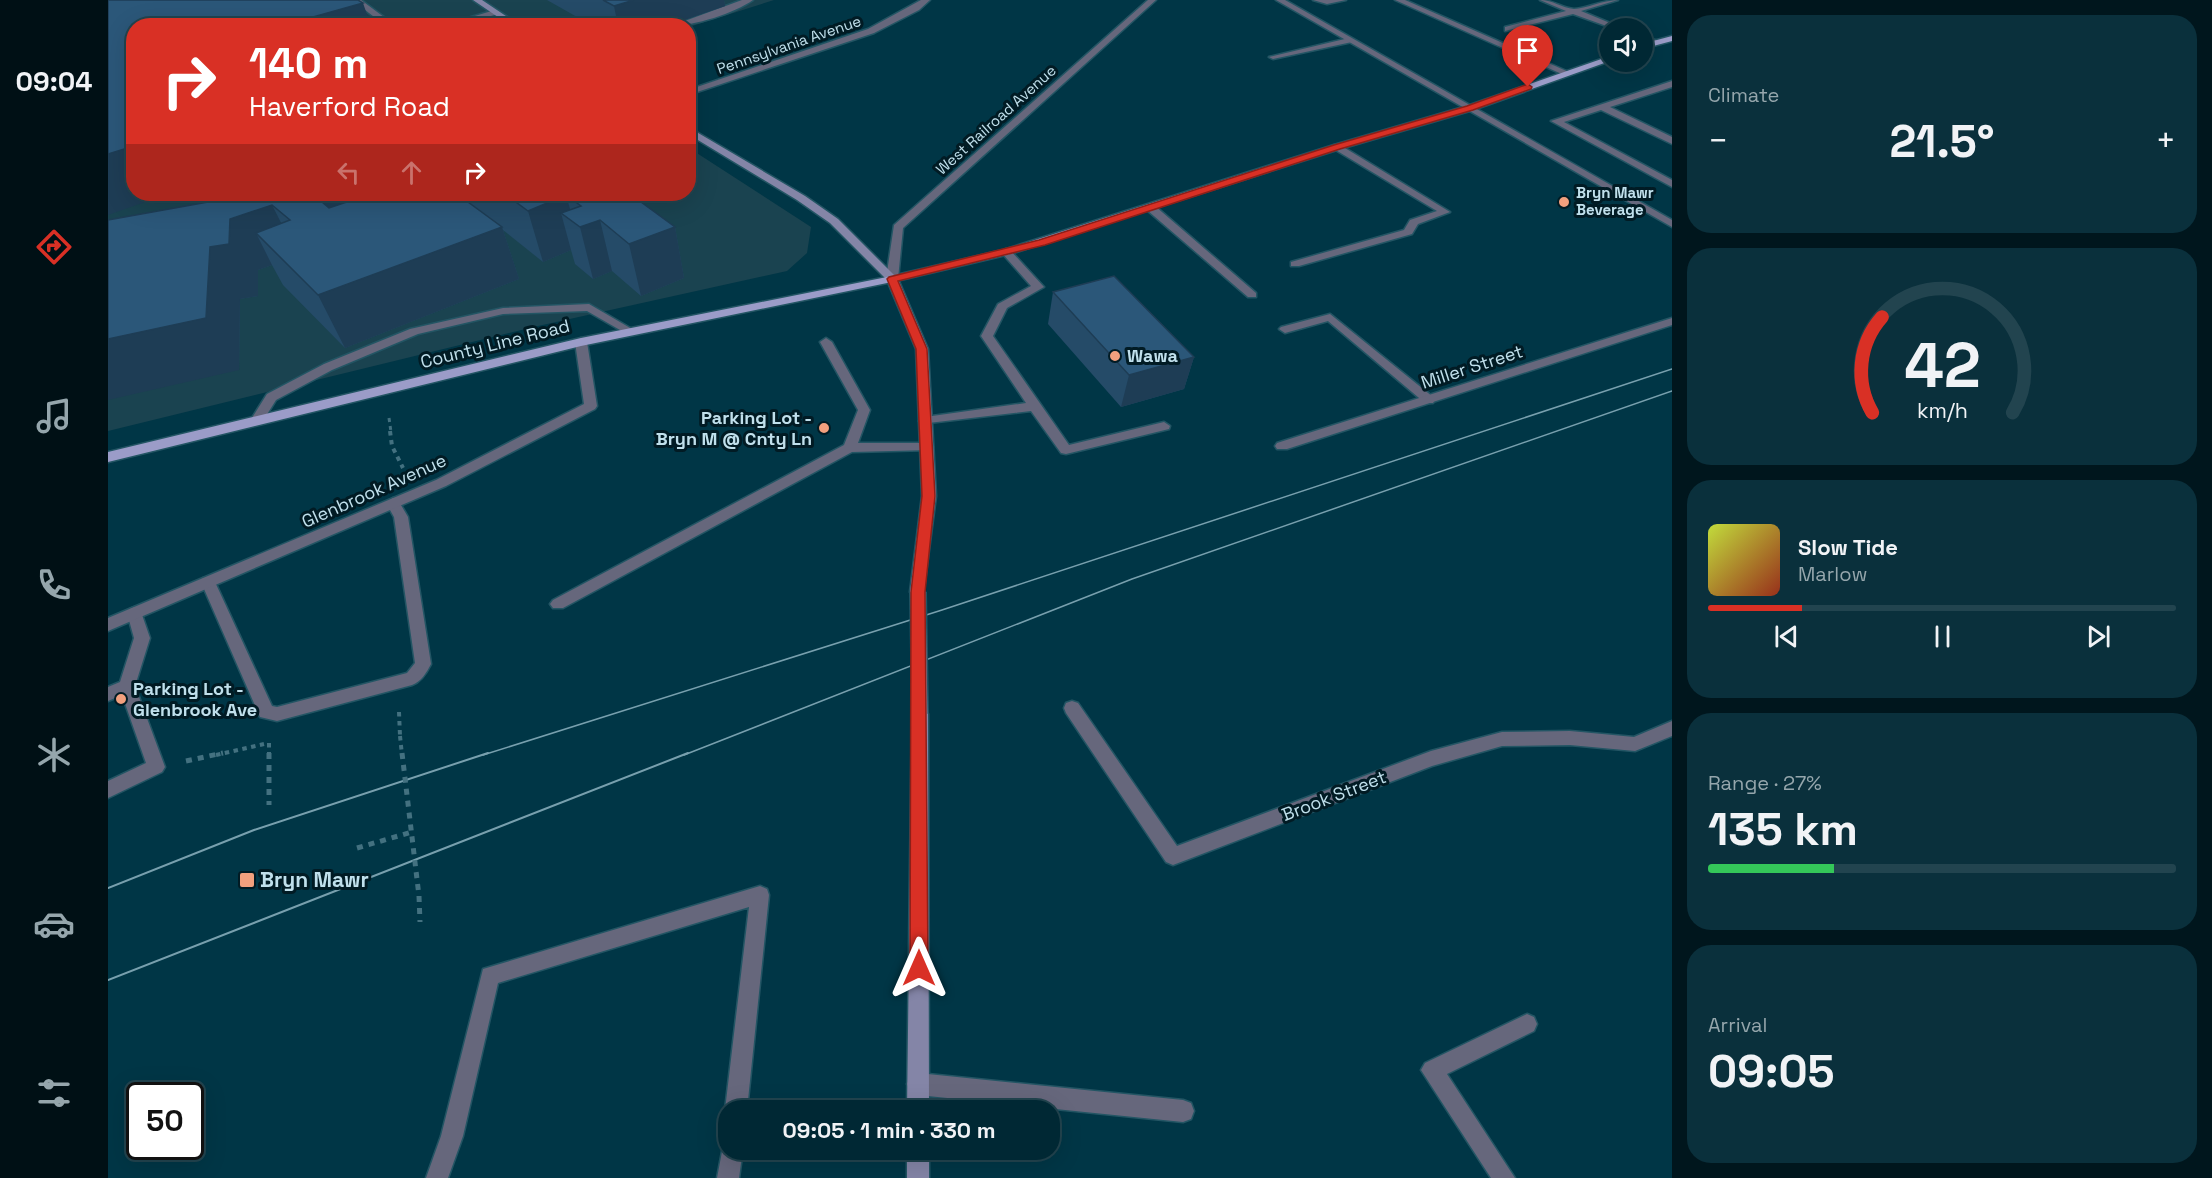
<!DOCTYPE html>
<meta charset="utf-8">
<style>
body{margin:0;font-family:"Space Grotesk",sans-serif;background:#0a303c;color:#f1f3f6;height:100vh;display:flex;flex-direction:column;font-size:22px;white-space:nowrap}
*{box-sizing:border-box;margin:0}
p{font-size:20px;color:#95a6ac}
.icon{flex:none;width:33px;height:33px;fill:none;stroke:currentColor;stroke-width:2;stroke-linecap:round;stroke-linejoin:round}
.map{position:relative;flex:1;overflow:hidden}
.panel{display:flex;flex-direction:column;gap:15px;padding:15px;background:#00161d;width:540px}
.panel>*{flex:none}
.banner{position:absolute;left:18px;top:18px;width:570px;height:183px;border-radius:24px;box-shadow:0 6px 24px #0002,0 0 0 2px #22444f;background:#d93025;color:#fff;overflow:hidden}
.tools{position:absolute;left:1491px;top:18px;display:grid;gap:12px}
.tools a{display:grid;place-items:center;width:54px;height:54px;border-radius:50%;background:#002834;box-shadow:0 6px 24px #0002,0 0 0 2px #22444f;font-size:30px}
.speed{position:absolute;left:18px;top:1082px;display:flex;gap:12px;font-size:30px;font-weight:700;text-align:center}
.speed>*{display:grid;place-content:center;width:78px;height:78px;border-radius:50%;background:#002834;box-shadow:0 6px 24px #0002,0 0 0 2px #22444f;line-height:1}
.speed .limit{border:3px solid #111;border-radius:9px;background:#fff;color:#111}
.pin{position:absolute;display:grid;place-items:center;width:51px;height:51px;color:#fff;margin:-62px -26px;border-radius:50% 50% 50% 0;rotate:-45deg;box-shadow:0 0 6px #0007}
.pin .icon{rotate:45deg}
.me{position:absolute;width:66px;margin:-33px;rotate:0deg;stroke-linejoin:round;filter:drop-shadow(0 0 4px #0008)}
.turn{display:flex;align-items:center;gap:21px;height:126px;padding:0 24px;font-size:27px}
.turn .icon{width:78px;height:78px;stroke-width:2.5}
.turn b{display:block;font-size:42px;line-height:51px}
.lanes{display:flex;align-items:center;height:57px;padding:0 24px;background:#0003;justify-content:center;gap:30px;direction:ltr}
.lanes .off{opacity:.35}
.big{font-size:45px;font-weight:800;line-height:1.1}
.panel .tile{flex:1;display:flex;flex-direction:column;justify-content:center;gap:9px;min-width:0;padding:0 21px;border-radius:24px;background:#0a303c}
.panel .dial{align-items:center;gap:0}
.dial svg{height:156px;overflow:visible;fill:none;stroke:#22444f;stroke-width:7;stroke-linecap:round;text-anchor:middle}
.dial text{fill:#f1f3f6;stroke:none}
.song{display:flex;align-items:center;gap:18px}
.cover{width:72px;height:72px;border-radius:9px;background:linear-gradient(135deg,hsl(70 70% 55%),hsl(10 70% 35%))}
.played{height:6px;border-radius:3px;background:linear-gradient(90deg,#d93025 20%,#22444f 20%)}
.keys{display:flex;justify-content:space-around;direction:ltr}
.heat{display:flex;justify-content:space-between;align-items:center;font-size:33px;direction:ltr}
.charge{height:9px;border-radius:4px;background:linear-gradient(90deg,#34c759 27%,#22444f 0)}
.trip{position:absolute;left:610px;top:1100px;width:342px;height:60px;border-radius:24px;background:#002834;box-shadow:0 6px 24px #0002,0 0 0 2px #22444f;font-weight:800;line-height:60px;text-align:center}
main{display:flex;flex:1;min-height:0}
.tabs{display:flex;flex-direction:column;width:108px;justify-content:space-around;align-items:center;background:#001015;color:#95a6ac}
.tabs .icon{width:42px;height:42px}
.tabs .selected{color:#d93025}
.tabs b{font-size:27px;color:#f1f3f6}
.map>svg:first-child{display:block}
.built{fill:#1a4350}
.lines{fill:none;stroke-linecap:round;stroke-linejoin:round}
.service-casing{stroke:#235564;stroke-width:3}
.minor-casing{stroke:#235564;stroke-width:3}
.tertiary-casing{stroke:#235564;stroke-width:3}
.secondary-casing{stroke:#235564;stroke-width:3}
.primary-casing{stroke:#235564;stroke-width:3}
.path-far2{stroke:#437180;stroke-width:3;stroke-dasharray:4 4;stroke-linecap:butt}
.path-far1{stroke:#437180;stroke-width:4;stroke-dasharray:4.5 4.5;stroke-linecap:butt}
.path{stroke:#437180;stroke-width:5;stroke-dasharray:6 6;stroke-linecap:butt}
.service{fill:#66677c;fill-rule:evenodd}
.minor{fill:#66677c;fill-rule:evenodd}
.tertiary{fill:#66677c;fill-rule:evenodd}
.secondary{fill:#8485a7;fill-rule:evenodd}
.primary{fill:#9b9cc8;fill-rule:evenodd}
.tram-far1{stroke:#78a0ae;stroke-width:1.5}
.tram{stroke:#78a0ae;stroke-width:2}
.secondary-bridge-casing{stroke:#235564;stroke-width:18;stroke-linecap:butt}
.path-bridge-far1{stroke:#437180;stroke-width:4;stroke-dasharray:4.5 4.5;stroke-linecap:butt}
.path-bridge{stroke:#437180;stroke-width:5;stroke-dasharray:6 6;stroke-linecap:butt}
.secondary-bridge{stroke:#8485a7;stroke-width:15}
.wall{fill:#254b68}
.shaded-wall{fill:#1e3d55}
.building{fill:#2b5779;stroke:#1e3d55;stroke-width:1.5}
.route{fill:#d93025;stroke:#8d1f18;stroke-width:1.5}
.poi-dot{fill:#f2a07e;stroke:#011b24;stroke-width:2}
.labels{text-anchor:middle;stroke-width:6;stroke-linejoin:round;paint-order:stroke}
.far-street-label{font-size:15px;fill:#c0e0ec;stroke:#011b24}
.far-poi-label{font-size:15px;font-weight:bold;fill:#c0e0ec;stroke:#011b24;text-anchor:start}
.street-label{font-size:18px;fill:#c0e0ec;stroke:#011b24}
.poi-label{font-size:18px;font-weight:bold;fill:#c0e0ec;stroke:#011b24;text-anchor:start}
.near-poi-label{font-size:21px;font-weight:bold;fill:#c0e0ec;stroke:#011b24;text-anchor:start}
</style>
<main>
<nav class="tabs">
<b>09:04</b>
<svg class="icon selected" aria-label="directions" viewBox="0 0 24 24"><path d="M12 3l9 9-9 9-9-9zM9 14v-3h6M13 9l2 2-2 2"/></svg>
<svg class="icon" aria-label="music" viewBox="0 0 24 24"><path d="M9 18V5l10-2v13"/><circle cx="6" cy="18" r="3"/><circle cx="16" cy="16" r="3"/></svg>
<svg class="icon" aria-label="phone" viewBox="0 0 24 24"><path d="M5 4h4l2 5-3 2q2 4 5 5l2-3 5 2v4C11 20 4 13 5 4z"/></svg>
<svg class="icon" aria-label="climate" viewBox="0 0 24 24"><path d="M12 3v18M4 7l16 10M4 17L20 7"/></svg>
<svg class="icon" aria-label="car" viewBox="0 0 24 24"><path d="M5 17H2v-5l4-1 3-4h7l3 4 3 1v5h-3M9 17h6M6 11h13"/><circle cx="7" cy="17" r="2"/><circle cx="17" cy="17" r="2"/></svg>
<svg class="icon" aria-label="filters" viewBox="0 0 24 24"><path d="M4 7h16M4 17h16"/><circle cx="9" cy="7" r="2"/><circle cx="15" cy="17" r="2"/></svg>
</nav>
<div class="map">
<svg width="1564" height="1178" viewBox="0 0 1564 1178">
<rect width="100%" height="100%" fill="#003646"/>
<path class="built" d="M0,0h666l-85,27 -555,-1v168h554l1,-46 122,79 -4,26 -20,18 -249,55 -430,105z"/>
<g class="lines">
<g class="service-casing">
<path id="service" d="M244,0h9l35,26h-10z
M634,0h11c-18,13 -59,26 -82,26z
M1205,0h33l-19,4z
M1287,0h10l166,73 -7,2z
M1432,0c13,0 22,8 34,9 11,0 29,-9 44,-9l-37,11 41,17h-10l-39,-14 -68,17v-4l61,-16z
M387,10l4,2 -1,2 -43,12h-14z
M1534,36l16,5 1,2 -4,2 -13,-4z
M1241,38l4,2 -1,2 -79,17 -4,-2z
M1564,81v6l-62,20 62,30v7l-71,-34 -37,12 108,58v7l-121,-66z
M1226,145h6l110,67 -32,12 -6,10 -113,32h-8v-4l113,-32 6,-10 27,-9 -103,-62z
M1039,206h8l101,87v4h-8l-101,-87z
M898,249l4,1 34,37 -37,21 -14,28 76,109 95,-23 6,4 -1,3 -103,25 -5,-1 -30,-42 -111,13 -1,-3 6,-4 101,-14 -45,-67 17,-32 33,-18 -30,-34z
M481,304l48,28 -2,2h-8l-40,-23 -84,3 -85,20 -86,36 -56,30 -15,24 -5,1 -6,-4 17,-27 57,-30 86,-35 93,-21z
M1222,314l103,83 2,3 -2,3h-8l-97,-82 -43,12 -6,-4 2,-2z
M718,338l6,4 38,68 -12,33h68l5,1 2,3 -2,3 -79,2 -289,156h-10l-3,-4 3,-4 291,-155 14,-35 -38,-68z
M285,498l5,2 10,17 23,147c-4,8 -10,18 -19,21l-135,36 -17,-4 -59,-135 2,-4h10l2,4 57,124 5,1 130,-34 8,-10 -21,-146 -8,-14z
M27,607l5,2 10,29 -15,48 30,81 -3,5 -54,26v-17l38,-18 -24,-68 -14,6v-14l12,-5 14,-44 -7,-25 3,-4z
M652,886l7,3 2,6 -22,215h-18v8l-4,-8 24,-203 -251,76 -35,153 -15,42h-22l15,-42 42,-167z
M1419,1014l7,3 3,7 -3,7 -87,43 68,104h-24l-70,-108 4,-7z
M810,1073l265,27 8,3 3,8 -3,8 -8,3 -265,-27 -8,-3 -3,-8 3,-8z
M621,1139v10h14l-4,29h-22l7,-37z"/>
</g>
<g class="minor-casing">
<path id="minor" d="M813,0h9l-11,10 -45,23 -186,62v-5l180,-61z
M1564,318v7l-385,124h-10l-2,-3 2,-3z
M473,338l6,4 10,64 -2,3 -149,77 -338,145v-13l328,-138 148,-76 -9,-62z
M964,701l6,2 99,143 254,-95 71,-19 68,-1 64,6 38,-16v15l-37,15 -65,-6 -68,1 -70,20 -259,99 -7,-3 -100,-149 -2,-5 2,-5z"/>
</g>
<g class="tertiary-casing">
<path id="tertiary" d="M1040,0h8l-253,228 -5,51 -2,2h-8l-2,-2 8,-54z
M1168,0h9l387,220v7z"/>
</g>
<g class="secondary-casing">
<path id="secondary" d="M365,0h9l39,26h-10z
M580,127l117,69 33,23 60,60 30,70 8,147 -13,100h-10l-3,-4 12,-96 -6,-147 -29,-69 -57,-57 -33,-23 -109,-66z
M812,707l6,2 2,5 1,396h-22l5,-396 2,-5z
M799,1149h22v29h-22z"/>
</g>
<g class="primary-casing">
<path id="primary" d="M1564,36v5l-30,8v-5z
M1502,56v5l-137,49 -133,39 -330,105 -118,28 -311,64 -473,116v-10l473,-114 311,-62 111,-26 331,-105 133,-39z"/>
</g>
<path class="path-far2" d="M281,418l2,14"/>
<path class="path-far1" d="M282,431l2,15 11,22
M291,712l1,24
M161,743v12
M108,755l48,-11"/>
<path class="path" d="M161,753v52
M78,761l37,-8
M249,848l55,-16
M311,896l1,26"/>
<use href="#service" class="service"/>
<use href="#minor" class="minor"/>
<use href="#tertiary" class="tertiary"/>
<use href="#secondary" class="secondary"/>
<use href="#primary" class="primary"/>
<path class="tram-far1" d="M375,755l459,-145 730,-241
M576,755l448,-176 540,-188"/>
<path class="tram" d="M0,888l146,-58 234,-77
M0,980l580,-227"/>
<g class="secondary-bridge-casing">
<path id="secondary-bridge" d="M810,592l2,122"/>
</g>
<path class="path-bridge-far1" d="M292,736l2,19"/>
<path class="path-bridge" d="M294,753l17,143"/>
<use href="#secondary-bridge" class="secondary-bridge"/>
</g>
<path class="wall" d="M439,0h177l1,6 -58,20h-74z
M120,194h410l1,2 -3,2 39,29 9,51 -43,18 -29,-25 -19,8 -18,-15 -4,-14 -28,12 -40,-32 16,49 -174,69 -62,-63 -11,-20 -14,5v26l-18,3 -1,71 -9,-172v-1z
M945,292l141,65 -10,32 -63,18 -73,-83z"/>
<path class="shaded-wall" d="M526,0h90l1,6 -58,20h-49l-4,-20z
M255,3l8,23h-90z
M26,146v48h34l-60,21v-61z
M214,194h142l3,6 -128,47 -24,-51z
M503,194h27l1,2 -9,5z
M458,195l8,28 -13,-10 10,37 -28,12 -15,-51z
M164,205l26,51 -42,-23 16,32 -14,5v26l-18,3 -1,71 -131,30v-61l102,-92 20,-28z
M492,220l12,51 -19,8 -13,-52z
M394,227l17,52 -174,69 -27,-53z
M567,227l9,51 -43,18 -12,-52z
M1086,357l-10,32 -63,18 8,-32z"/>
<path class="building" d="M0,0h250l5,3 -82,23h-147v120l-26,8z
M495,0h31l-20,6z
M125,194h89l-7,2 14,12 42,-14h86l45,33 -184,68 -62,-62 34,-13 -18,-15 -42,14 -1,25 -19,3 -4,71 -98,21v-119l122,-22z
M397,194h125l45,33 -46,17 -29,-24 -20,7 -19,-14 20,-7 -15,-11 -38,16z
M1006,276l80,81 -65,18 -76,-83z"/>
<path class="route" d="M1420,84l4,3 -1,2 -58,21 -133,39 -295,96 -147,36 29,68 8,147 -10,96 3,376 -3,7 -6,2 -7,-2 -2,-7 1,-376 11,-96 -6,-147 -29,-70 2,-2 150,-37 295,-95 133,-39z"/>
<g class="poi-dot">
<circle cx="1456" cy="202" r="6"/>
<circle cx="1007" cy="356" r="6"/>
<circle cx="716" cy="428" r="6"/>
<circle cx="13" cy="699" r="6"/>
<rect x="131" y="872" width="16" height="16" rx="3"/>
</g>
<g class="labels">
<g class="far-street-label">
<text transform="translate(681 45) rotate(-19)" y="5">Pennsylvania Avenue</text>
<text transform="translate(888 120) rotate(-42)" y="5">West Railroad Avenue</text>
</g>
<g class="far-poi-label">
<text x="1468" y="198">Bryn Mawr<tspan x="1468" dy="17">Beverage</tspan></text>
</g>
<g class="street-label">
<text transform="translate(387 344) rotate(-14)" y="6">County Line Road</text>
<text transform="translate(1364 367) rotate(-18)" y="6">Miller Street</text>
<text transform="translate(266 491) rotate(-24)" y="6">Glenbrook Avenue</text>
<text transform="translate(1226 796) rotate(-21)" y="6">Brook Street</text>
</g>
<g class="poi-label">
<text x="1019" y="362">Wawa</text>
<text x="704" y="424" text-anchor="end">Parking Lot -<tspan x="704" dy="21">Bryn M @ Cnty Ln</tspan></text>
<text x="25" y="695">Parking Lot -<tspan x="25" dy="21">Glenbrook Ave</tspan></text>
</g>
<g class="near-poi-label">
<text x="152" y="887">Bryn Mawr</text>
</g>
</g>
</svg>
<div class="tools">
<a><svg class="icon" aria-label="sound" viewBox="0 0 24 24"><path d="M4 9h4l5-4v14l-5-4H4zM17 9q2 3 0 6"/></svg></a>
</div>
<div class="speed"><div class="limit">50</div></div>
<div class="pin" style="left:1420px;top:87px;background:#d93025"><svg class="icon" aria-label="arrive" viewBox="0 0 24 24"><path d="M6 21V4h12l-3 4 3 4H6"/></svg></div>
<svg class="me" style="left:811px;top:968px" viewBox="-20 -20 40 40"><path d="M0-17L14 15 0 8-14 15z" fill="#d93025" stroke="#fff" stroke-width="4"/></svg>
<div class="trip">09:05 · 1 min · 330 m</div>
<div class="banner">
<div class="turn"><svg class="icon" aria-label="right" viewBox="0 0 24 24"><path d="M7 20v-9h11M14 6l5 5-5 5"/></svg><div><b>140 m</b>Haverford Road</div></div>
<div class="lanes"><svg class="icon off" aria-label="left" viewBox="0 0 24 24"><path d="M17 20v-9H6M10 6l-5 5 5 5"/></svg><svg class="icon off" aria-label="ahead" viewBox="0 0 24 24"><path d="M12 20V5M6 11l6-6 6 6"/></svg><svg class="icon" aria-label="right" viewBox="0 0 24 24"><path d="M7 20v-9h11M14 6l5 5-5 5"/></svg></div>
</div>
</div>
<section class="panel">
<div class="tile"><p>Climate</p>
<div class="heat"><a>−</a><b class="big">21.5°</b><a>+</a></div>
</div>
<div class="tile dial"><svg viewBox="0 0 100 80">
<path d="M14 69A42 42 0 1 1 86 69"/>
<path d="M14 69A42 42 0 0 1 19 20" stroke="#d93025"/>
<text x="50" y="56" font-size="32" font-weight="700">42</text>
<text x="50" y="72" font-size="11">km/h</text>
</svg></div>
<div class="tile">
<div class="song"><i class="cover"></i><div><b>Slow Tide</b><p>Marlow</p></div></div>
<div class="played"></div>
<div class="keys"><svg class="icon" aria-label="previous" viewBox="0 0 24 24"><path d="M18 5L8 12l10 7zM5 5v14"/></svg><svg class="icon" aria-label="pause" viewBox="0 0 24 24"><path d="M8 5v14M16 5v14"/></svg><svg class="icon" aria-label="next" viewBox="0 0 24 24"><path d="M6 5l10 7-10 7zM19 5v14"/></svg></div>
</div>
<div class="tile"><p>Range · 27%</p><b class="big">135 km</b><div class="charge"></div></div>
<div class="tile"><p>Arrival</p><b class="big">09:05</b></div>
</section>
</main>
